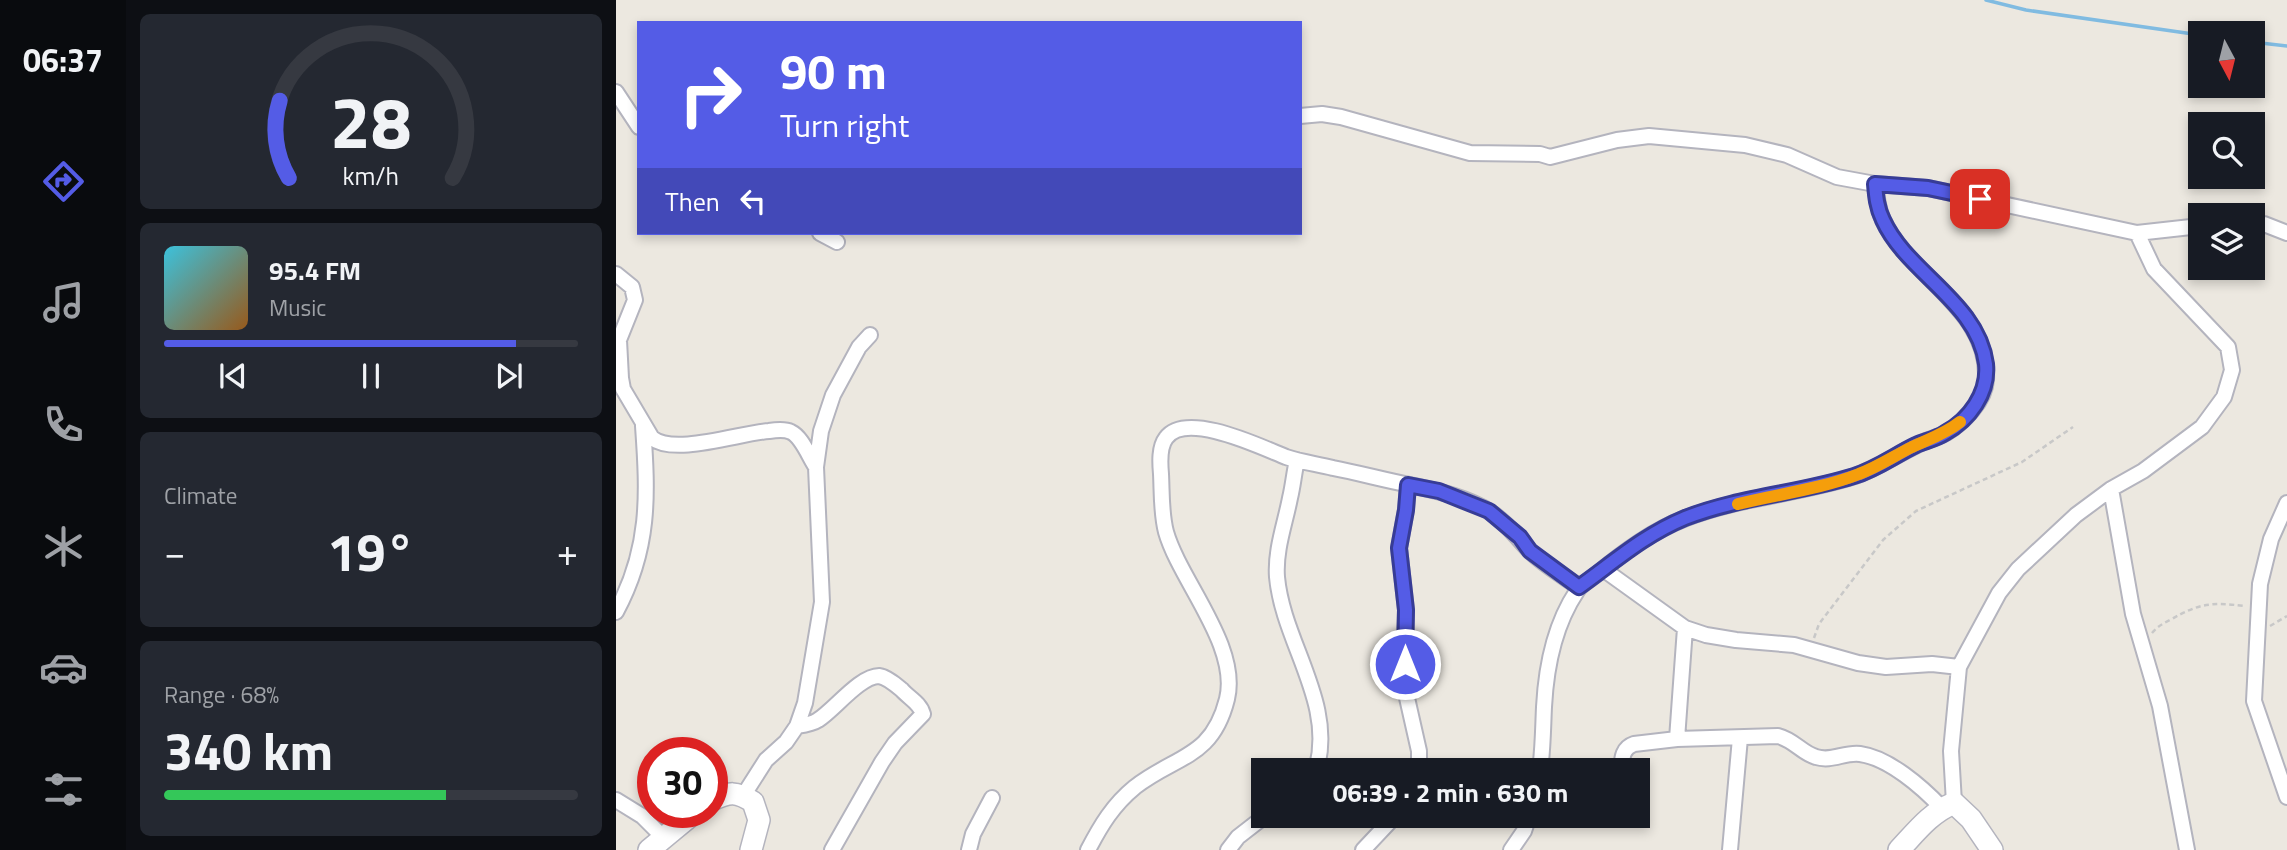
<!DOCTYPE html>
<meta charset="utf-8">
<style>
body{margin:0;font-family:"Titillium Web",sans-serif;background:#242831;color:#f1f3f6;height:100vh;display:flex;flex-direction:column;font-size:26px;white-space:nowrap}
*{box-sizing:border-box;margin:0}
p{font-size:23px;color:#9ea1a6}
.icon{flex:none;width:38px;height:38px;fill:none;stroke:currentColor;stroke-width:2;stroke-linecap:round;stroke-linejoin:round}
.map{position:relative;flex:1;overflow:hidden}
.side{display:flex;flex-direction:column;gap:14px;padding:14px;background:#0d0f14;width:490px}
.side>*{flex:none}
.guide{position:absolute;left:21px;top:21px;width:665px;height:214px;border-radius:0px;box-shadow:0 4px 10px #0003;background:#545ce6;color:#fff;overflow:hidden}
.needle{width:46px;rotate:173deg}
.tools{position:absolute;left:1572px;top:21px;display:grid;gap:14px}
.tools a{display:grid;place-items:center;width:77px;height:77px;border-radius:0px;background:#171b24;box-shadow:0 4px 10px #0003;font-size:35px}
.speed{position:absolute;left:21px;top:737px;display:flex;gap:14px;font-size:35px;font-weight:700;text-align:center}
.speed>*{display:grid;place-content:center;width:91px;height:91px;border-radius:50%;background:#171b24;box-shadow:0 4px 10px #0003;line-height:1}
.speed .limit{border:10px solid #d22;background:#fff;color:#111}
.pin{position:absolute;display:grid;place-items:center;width:60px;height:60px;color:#fff;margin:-30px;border-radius:14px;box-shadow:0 4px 10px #0006}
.me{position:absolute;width:77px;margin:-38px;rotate:0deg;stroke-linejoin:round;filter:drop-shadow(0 0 5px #0008)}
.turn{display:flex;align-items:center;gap:24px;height:147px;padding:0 28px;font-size:32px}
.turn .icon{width:91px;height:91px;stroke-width:2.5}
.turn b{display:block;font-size:49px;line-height:60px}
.then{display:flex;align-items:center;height:66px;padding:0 28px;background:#0003;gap:14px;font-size:26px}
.big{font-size:52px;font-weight:700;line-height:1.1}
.side .widget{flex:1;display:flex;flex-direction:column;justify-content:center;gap:10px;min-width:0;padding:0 24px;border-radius:10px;background:#242831}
.side .dial{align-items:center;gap:0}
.dial svg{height:182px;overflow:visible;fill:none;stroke:#363941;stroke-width:7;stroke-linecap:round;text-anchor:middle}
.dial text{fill:#f1f3f6;stroke:none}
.song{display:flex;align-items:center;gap:21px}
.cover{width:84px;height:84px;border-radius:10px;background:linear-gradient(135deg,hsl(190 70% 55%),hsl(30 70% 35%))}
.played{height:7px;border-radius:4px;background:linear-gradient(90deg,#545ce6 85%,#363941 85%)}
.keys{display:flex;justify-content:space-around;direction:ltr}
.heat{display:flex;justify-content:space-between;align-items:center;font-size:38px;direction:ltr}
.charge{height:10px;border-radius:5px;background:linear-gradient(90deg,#34c759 68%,#363941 0)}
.trip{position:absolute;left:635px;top:758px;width:399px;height:70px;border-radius:0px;background:#171b24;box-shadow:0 4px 10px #0003;font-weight:700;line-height:70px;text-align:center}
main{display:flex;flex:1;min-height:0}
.tab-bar{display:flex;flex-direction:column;width:126px;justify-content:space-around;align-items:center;background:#090b0e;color:#9ea1a6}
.tab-bar .icon{width:49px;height:49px}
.tab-bar .active{color:#545ce6}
.tab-bar b{font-size:32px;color:#f1f3f6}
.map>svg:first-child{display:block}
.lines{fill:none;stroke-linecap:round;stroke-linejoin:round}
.stream{stroke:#80bbe1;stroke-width:3.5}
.street-casing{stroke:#b4b4be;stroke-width:18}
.secondary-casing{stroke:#b4b4be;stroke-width:24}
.path{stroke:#c8c8c8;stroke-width:2.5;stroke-dasharray:5 3.5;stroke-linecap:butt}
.street{stroke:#fff;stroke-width:14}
.secondary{stroke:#fff;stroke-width:21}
.route-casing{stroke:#373c96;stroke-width:18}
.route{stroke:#545ce6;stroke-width:12}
.slow{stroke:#f59e0b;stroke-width:12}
</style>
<main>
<nav class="tab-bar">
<b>06:37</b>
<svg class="icon active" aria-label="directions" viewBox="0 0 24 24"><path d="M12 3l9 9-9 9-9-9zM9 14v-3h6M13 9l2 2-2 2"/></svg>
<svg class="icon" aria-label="music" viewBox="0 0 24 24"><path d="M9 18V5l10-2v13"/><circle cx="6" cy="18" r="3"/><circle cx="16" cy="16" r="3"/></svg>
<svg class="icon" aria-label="phone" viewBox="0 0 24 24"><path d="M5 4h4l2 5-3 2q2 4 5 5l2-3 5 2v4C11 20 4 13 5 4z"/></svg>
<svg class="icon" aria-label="climate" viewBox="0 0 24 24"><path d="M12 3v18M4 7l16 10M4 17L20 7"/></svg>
<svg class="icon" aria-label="car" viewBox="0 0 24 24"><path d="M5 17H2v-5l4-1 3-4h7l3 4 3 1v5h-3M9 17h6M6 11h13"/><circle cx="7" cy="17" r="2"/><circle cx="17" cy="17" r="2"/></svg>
<svg class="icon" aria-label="filters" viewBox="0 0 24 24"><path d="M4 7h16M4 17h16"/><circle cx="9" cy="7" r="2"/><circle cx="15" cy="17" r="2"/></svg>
</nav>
<section class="side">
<div class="widget dial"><svg viewBox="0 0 100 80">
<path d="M14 69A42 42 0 1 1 86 69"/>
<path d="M14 69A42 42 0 0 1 10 35" stroke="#545ce6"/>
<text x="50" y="56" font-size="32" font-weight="700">28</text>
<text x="50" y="72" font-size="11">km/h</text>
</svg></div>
<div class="widget">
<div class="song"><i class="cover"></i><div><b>95.4 FM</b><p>Music</p></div></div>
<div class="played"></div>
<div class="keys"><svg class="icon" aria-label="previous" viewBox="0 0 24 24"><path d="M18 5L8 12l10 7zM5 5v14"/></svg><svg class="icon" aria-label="pause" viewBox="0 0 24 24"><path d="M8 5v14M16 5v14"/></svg><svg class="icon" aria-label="next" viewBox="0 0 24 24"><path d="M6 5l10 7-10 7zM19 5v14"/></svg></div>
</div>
<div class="widget"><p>Climate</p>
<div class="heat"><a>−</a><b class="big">19°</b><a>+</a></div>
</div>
<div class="widget"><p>Range · 68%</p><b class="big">340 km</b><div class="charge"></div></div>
</section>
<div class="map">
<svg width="1671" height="850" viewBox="0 0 1671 850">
<rect width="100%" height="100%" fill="#ece8e0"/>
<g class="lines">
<path class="stream" d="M1370,0l40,10 174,25
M1636,42l35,4"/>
<g class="street-casing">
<path id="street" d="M0,92l23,35
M684,116l22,-2 19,3 129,36 70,1 10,3 67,-17 32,-4 96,9 42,10 50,22 38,7 53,4 209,45 17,36 74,78 4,23 -8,27 -22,30 -59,44 -32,18 -35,26 -58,54 -19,24 -40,74 -8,84 3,52
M1636,224h12l23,9
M204,233l17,9
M1521,233l63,-7
M0,274l16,13 3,13 -16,40 2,38 2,11 29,49c22,18 88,-5 117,-7 7,-1 16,-2 22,1 11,5 18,25 25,35
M681,460c-3,13 -4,26 -7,38 -5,26 -15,52 -13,79 6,66 59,126 39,193
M792,485l-2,25 -7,38 7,62 -2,35 1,44 14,62v19
M1495,489l22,125 27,92 27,144
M1671,503l-16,36 -11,45 -6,117 33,96
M987,569l82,59 21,7 30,5 58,5 64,18 28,4 46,-3 27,3
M0,612c34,-63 32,-116 27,-186
M181,726c7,-1 15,-2 21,-6 16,-10 42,-44 61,-44 8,1 17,9 23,14 7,8 18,13 21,24l-28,29 -13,19 -50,88
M1061,739l8,-111
M924,770c3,-21 3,-42 4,-63 2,-39 11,-83 33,-116 4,-7 13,-11 20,-17 28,-23 55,-43 89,-56 54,-21 114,-24 169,-42 22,-8 41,-21 62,-31 9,-5 20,-7 29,-12 17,-10 39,-32 40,-53 4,-72 -77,-103 -103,-160 -6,-12 -6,-24 -8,-36
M1005,770c1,-11 1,-22 13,-26l43,-5 101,-3c16,4 24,17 38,21 16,5 28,-5 44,-3 29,4 62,33 82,54
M127,796l23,-36 20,-18 11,-16 8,-23 17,-101 -6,-135 5,-36 12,-36 26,-48 11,-12
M0,800l26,16 21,21
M353,850l4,-16 19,-36
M472,850c13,-25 25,-45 47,-63 41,-32 77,-28 92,-88 13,-53 -47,-118 -61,-167 -5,-19 -4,-39 -5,-58 -1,-11 -2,-27 5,-36 20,-28 97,10 120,19 15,5 31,7 47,11 26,5 51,12 77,17 27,6 57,12 80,27 18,11 27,27 42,41 14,13 31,23 47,34
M612,850l10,-13 27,-21
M747,850l32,-34
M895,850l13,-19 5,-15
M1114,850l10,-112"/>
</g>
<g class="secondary-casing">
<path id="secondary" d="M96,800c18,-8 24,-9 41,2l6,18 -8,30
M33,850l46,-38
M1283,850c17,-18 31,-37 55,-47l17,16 21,31"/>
</g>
<path class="path" d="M1654,626l17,-10
M1536,633c5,-6 10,-9 18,-13 30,-17 40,-18 75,-14
M1198,638l5,-14 64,-84 33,-29 106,-49 51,-35"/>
<use href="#street" class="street"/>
<use href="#secondary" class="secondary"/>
</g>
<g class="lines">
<g class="route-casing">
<path id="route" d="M789,664l1,-54 -7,-62 7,-38 2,-25 31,6 50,20 31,26 10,14 49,36c35,-25 65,-52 106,-69 53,-21 115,-25 169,-42 23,-7 41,-21 62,-31 9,-4 20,-6 29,-12 24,-13 44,-40 41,-69 -8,-62 -79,-91 -103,-144 -6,-12 -7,-24 -8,-36l53,4 52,11"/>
</g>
<use href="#route" class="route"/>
<path class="slow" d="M1122,504c40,-10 83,-15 121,-30 19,-7 35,-18 53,-27 17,-8 33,-13 48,-25"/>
</g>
</svg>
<div class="tools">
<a><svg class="needle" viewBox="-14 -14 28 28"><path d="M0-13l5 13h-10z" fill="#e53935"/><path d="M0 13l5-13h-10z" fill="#9ea1a6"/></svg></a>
<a><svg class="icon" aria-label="search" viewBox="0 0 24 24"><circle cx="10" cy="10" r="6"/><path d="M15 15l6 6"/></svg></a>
<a><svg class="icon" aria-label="layers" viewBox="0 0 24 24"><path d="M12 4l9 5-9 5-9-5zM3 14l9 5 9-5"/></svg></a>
</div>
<div class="speed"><div class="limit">30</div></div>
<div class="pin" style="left:1364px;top:199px;background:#d93025"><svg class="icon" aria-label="arrive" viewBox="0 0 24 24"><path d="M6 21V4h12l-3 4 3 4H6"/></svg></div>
<svg class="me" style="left:789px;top:664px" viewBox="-20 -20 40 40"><circle r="17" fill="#545ce6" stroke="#fff" stroke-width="3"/><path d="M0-11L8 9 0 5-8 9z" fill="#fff"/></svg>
<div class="trip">06:39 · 2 min · 630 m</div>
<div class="guide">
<div class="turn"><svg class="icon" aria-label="right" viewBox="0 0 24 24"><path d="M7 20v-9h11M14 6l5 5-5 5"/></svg><div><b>90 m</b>Turn right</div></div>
<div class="then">Then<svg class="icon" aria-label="left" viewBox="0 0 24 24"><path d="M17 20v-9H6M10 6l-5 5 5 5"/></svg></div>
</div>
</div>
</main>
